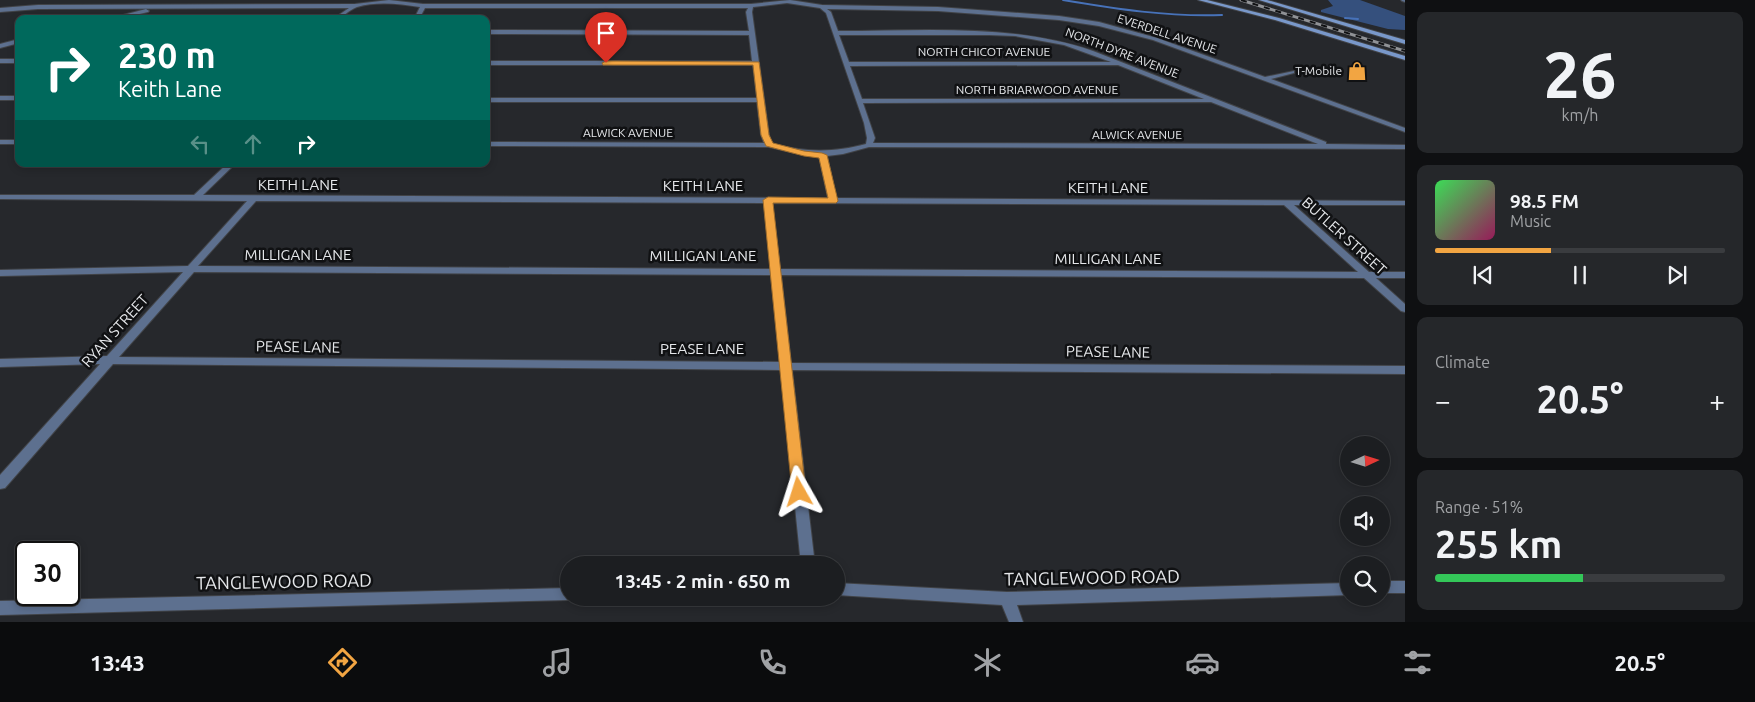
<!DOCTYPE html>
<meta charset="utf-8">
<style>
body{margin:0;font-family:Ubuntu,sans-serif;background:#25272a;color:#f1f3f6;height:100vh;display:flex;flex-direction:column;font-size:19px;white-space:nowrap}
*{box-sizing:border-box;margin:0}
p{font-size:16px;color:#a0a2a5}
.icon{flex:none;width:28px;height:28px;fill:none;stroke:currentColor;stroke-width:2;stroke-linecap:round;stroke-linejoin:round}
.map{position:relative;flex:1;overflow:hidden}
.panel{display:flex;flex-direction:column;gap:12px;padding:12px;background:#0f1012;width:350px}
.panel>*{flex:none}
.top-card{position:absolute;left:15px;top:15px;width:475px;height:152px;border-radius:10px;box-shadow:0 2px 8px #0003,0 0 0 1px #3a3c3f;background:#00695c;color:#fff;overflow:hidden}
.needle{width:32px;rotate:86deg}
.controls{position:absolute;left:1340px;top:436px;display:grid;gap:10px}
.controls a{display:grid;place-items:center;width:50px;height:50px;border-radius:50%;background:#1c1e21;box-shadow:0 2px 8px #0003,0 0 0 1px #3a3c3f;font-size:25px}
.speed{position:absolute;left:15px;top:541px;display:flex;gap:10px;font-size:25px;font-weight:700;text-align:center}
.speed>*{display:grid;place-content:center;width:65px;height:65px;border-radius:50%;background:#1c1e21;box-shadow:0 2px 8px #0003,0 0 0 1px #3a3c3f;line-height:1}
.speed .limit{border:2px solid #111;border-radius:8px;background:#fff;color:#111}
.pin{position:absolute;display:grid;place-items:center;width:42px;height:42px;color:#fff;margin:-51px -21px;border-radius:50% 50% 50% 0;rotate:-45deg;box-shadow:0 0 5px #0007}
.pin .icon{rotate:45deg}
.me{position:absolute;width:55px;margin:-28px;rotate:354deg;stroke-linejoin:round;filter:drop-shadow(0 0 4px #0008)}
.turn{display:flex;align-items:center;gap:18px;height:105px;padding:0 20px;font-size:22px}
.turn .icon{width:65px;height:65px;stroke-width:2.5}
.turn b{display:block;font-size:35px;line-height:42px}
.lanes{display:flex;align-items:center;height:48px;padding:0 20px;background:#0003;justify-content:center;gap:25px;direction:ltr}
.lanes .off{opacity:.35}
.big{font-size:38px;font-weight:700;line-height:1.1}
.panel .widget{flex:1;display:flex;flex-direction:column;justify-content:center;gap:8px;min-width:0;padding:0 18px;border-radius:10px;background:#25272a}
.panel .dial{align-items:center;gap:0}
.dial b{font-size:65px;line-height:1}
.song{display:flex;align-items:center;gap:15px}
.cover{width:60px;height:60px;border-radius:8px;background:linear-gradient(135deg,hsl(130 70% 55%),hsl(330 70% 35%))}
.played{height:5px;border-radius:2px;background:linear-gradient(90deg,#f2a542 40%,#3a3c3f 40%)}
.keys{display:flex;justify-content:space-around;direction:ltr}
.heat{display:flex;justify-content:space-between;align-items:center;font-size:28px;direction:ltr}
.charge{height:8px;border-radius:4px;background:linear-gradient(90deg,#34c759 51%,#3a3c3f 0)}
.trip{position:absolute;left:560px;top:556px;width:285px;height:50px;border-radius:25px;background:#1c1e21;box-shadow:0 2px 8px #0003,0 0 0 1px #3a3c3f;font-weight:700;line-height:50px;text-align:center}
.tab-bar{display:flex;height:80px;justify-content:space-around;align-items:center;background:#0b0c0d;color:#a0a2a5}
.tab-bar .icon{width:35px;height:35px}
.tab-bar .selected{color:#f2a542}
.tab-bar b{font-size:22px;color:#f1f3f6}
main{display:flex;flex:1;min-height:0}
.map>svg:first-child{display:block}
.green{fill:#35507d}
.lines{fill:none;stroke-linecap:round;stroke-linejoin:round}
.stream{stroke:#4772b9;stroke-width:2}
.street-casing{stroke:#414347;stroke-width:2}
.secondary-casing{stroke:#414347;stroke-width:2}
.street{fill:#5d708f;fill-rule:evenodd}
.secondary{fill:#7998ca;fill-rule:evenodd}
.rail-casing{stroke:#909296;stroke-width:3}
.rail{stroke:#101113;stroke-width:2;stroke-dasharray:6;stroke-linecap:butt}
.route{fill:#f2a542;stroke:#9d6b2b}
.labels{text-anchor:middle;stroke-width:5;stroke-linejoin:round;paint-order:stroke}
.far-street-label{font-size:12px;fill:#e5e7ea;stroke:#101113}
.far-poi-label{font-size:12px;fill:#e5e7ea;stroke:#101113;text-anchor:end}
.street-label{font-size:15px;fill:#e5e7ea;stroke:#101113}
.near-street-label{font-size:18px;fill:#e5e7ea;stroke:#101113}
</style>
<main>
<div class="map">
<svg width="1405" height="622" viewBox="0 0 1405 622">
<rect width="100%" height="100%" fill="#26282c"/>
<path class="green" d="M1328,0h32l45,16v14l-17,-1 -67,-17v-2l12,-4z"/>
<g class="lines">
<path class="stream" d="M1063,0c53,9 105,17 159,15
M1345,18l13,1"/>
<g class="street-casing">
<path id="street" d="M389,0l34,4h328l39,-4 32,5 116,2 121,9 40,6 58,16 108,39 29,-6v2l-23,6 134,49v4l-252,-92 -54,-14 -40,-6 -121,-9 -111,-2 4,3 7,19c85,0 173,-8 255,20l233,91v2l79,1v4l-536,-2 -26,7 -16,2 9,42 569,3v4h-111l75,67h36v6h-29l29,26v8l-4,-1 -37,-33 -583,-3 10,88 614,3v8l-613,-4 23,195h-14l-20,-195 -668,-6 -108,124 -5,1v-14l100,-111 -100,3v-8l107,-3 76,-84 -183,4v-6l188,-4 59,-65 -247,-2v-4h194l33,-31h8l-32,31 625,3 -9,-42 -24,-3 -26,-6 -283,-1v-4l278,1 -3,-8 -4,-33h-271v-4h271l-4,-33h-267v-4h266l-3,-26 -263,-1v-4l263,1 -3,-19 2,-4h-323l-6,11h-5l6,-12c-21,-3 -42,-6 -63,0 -9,3 -14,12 -24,12l16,-11 -311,1 -38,3v-4l38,-3 317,-1zM787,3l33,5 6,5 38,110 3,15 -1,6c-33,9 -61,8 -94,0l-3,-9 -17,-123 1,-5zM839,35h150l26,1 49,9 47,17h-262zM1118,65l86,34h-342l-12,-33zM1211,102l107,42 -445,-1 2,-5 -12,-35zM256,201l508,2 7,66 -573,-3zM772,203l512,2 74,67 -578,-3zM194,272l577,3 9,87 -661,-5z
M1401,0h4v2l-3,-1z
M146,9l3,2 -1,1 -30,7h-10z
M19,39v4l-19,5v-4z
M0,59h19v4h-19z
M0,96h19v4h-19z
M0,140h19v4h-19z
M1381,581h24v12h-24z
M836,583l171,9 342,-9v12l-332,10 6,17h-14l-7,-17 -166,-10z
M569,588v10h6l-6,2 -569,15v-14z"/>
</g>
<g class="secondary-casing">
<path id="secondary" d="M1198,0h9l72,18 126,38v4l-130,-40z
M1259,0h8l138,40v4z"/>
</g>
<use href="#street" class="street"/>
<use href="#secondary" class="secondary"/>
<g class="rail-casing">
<path id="rail" d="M1241,0l164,51"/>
</g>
<use href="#rail" class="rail"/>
</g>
<path class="route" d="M606,61l153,1 10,73 4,8 31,8 18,2 5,2 11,46 -2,2h-63l33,289 -2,4 -5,2 -5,-2 -2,-4 -29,-292 5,-3 60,1 -9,-40 -15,-2 -38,-10 -5,-11 -8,-70h-150l-1,-2z"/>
<defs>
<g id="shop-bare" transform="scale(1.5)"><path d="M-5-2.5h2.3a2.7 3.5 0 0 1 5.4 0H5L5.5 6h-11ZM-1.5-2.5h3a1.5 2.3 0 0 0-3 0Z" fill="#f2a542" stroke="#101113" stroke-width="2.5" paint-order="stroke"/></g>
</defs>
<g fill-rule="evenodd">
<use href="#shop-bare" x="1357" y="71"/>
</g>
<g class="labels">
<g class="far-street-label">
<text transform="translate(1167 34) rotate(18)" y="4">EVERDELL AVENUE</text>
<text x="984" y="56">NORTH CHICOT AVENUE</text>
<text transform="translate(1122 53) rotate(21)" y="4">NORTH DYRE AVENUE</text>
<text x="1037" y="94">NORTH BRIARWOOD AVENUE</text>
<text x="628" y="137">ALWICK AVENUE</text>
<text x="1137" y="139">ALWICK AVENUE</text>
</g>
<g class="far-poi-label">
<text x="1342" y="75">T-Mobile</text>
</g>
<g class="street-label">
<text x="298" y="190">KEITH LANE</text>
<text x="703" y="191">KEITH LANE</text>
<text x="1108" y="193">KEITH LANE</text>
<text transform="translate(1344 236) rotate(42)" y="5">BUTLER STREET</text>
<text x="298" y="260">MILLIGAN LANE</text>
<text x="703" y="261">MILLIGAN LANE</text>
<text x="1108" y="264">MILLIGAN LANE</text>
<text transform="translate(115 331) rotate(-48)" y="5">RYAN STREET</text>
<text transform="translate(298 347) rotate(1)" y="5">PEASE LANE</text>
<text x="702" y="354">PEASE LANE</text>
<text transform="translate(1108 352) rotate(1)" y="5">PEASE LANE</text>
</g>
<g class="near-street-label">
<text transform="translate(1092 578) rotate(-1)" y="6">TANGLEWOOD ROAD</text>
<text transform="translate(284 582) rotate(-1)" y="6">TANGLEWOOD ROAD</text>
</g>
</g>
</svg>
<div class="controls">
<a><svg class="needle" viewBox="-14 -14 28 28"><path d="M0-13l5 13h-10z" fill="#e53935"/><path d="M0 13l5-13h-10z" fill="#a0a2a5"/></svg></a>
<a><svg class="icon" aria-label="sound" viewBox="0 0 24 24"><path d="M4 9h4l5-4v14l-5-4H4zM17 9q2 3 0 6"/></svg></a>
<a><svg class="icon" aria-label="search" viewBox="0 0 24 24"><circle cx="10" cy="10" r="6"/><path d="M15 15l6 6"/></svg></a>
</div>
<div class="speed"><div class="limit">30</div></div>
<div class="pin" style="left:606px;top:63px;background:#d93025"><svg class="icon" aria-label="arrive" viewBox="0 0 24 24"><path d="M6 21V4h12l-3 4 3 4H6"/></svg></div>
<svg class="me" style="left:799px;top:492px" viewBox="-20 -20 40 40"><path d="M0-17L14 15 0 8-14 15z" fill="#f2a542" stroke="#fff" stroke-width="4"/></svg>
<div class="trip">13:45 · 2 min · 650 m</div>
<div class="top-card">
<div class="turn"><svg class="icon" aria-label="right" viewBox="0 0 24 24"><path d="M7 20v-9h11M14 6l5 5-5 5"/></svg><div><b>230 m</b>Keith Lane</div></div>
<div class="lanes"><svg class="icon off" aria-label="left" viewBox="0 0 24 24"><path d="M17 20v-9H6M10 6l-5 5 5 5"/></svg><svg class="icon off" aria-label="ahead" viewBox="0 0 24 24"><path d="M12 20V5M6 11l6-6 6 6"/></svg><svg class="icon" aria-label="right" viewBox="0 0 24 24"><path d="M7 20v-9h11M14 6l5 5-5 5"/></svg></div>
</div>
</div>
<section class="panel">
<div class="widget dial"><b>26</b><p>km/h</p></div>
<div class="widget">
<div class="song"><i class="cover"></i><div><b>98.5 FM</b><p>Music</p></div></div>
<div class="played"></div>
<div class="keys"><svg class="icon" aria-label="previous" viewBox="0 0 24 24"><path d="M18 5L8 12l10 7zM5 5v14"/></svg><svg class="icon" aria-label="pause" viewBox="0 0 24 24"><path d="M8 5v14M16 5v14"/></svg><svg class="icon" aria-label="next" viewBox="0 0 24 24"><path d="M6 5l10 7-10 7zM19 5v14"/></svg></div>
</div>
<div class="widget"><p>Climate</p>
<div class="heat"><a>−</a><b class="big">20.5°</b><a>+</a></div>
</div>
<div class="widget"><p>Range · 51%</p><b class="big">255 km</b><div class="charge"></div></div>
</section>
</main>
<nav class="tab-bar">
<b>13:43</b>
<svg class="icon selected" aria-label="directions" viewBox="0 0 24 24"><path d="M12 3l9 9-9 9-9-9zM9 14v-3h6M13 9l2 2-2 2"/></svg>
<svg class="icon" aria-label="music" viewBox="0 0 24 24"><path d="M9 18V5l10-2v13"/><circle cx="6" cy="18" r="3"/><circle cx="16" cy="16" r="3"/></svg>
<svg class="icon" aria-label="phone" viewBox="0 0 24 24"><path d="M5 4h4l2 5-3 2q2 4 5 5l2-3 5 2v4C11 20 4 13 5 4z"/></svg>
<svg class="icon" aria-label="climate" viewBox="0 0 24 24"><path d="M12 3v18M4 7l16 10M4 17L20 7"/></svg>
<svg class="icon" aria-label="car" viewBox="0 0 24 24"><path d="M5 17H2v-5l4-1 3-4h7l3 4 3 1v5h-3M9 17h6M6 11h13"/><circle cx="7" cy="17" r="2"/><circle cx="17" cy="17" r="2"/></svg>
<svg class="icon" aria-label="filters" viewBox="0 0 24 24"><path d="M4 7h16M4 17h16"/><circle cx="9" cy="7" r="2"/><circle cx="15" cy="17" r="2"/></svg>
<b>20.5°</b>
</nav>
